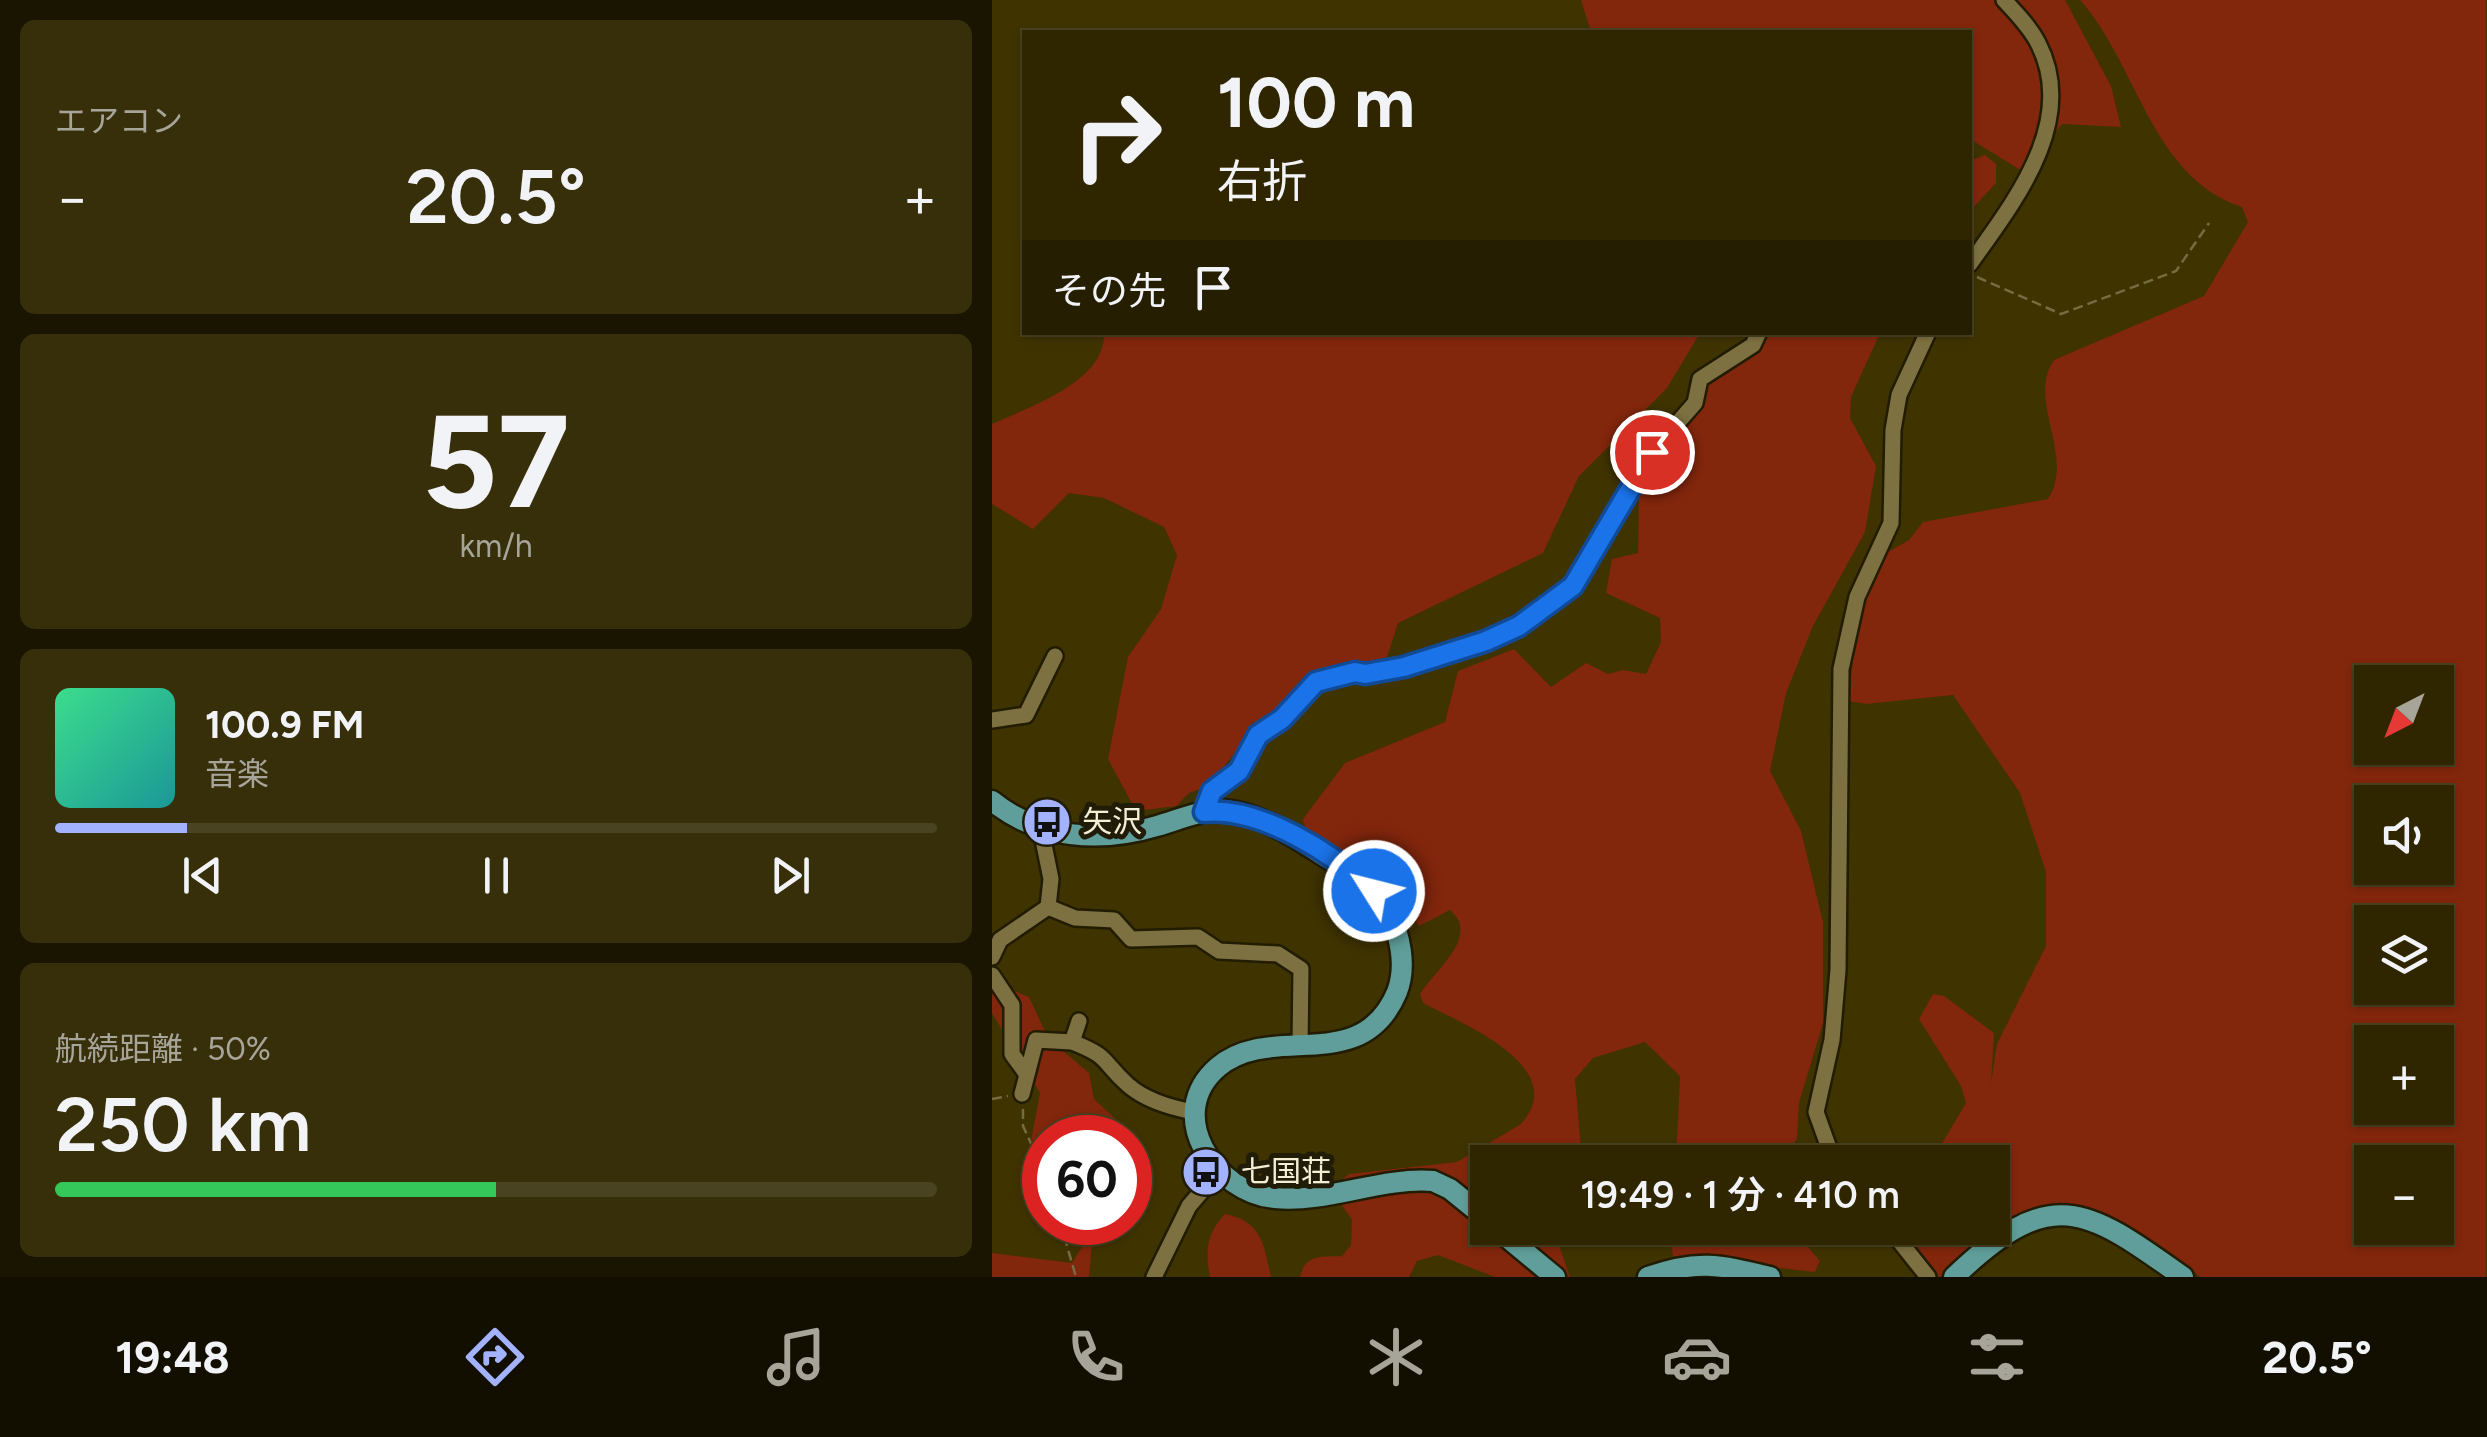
<!DOCTYPE html>
<html lang="ja">
<meta charset="utf-8">
<style>
body{margin:0;font-family:Figtree,"Noto Sans JP",sans-serif;background:#372e0a;color:#f1f3f6;height:100vh;display:flex;flex-direction:column;font-size:38px;white-space:nowrap}
*{box-sizing:border-box;margin:0}
p{font-size:32px;color:#a7a599}
.icon{flex:none;width:55px;height:55px;fill:none;stroke:currentColor;stroke-width:2;stroke-linecap:round;stroke-linejoin:round}
.map{position:relative;flex:1;overflow:hidden}
.side{display:flex;flex-direction:column;gap:20px;padding:20px;background:#1a1500;width:992px}
.side>*{flex:none}
.guide{position:absolute;left:30px;top:30px;width:950px;height:305px;border-radius:0px;box-shadow:0 2px 8px #0004,0 0 0 2px #4a4322;background:#2f2600;color:#f1f3f6;overflow:hidden}
.needle{width:65px;rotate:222deg}
.controls{position:absolute;left:1362px;top:665px;display:grid;gap:20px}
.controls a{display:grid;place-items:center;width:100px;height:100px;border-radius:0px;background:#2f2600;box-shadow:0 2px 8px #0004,0 0 0 2px #4a4322;font-size:50px}
.speed{position:absolute;left:30px;top:1115px;display:flex;gap:20px;font-size:50px;font-weight:700;text-align:center}
.speed>*{display:grid;place-content:center;width:130px;height:130px;border-radius:50%;background:#2f2600;box-shadow:0 2px 8px #0004,0 0 0 2px #4a4322;line-height:1}
.speed .limit{border:15px solid #d22;background:#fff;color:#111}
.pin{position:absolute;display:grid;place-items:center;width:85px;height:85px;color:#fff;margin:-42px;border:5px solid #fff;border-radius:50%;box-shadow:0 2px 10px #0007}
.me{position:absolute;width:110px;margin:-55px;rotate:306deg;stroke-linejoin:round;filter:drop-shadow(0 0 8px #0008)}
.turn{display:flex;align-items:center;gap:35px;height:210px;padding:0 30px;font-size:45px}
.turn .icon{width:130px;height:130px;stroke-width:2.5}
.turn b{display:block;font-size:70px;line-height:85px}
.then{display:flex;align-items:center;height:95px;padding:0 30px;background:#0003;gap:20px;font-size:38px}
.big{font-size:75px;font-weight:600;line-height:1.1}
.side .card{flex:1;display:flex;flex-direction:column;justify-content:center;gap:15px;min-width:0;padding:0 35px;border-radius:15px;background:#372e0a}
.side .dial{align-items:center;gap:0}
.dial b{font-size:130px;line-height:1}
.song{display:flex;align-items:center;gap:30px}
.cover{width:120px;height:120px;border-radius:15px;background:linear-gradient(135deg,hsl(150 70% 55%),hsl(180 70% 35%))}
.played{height:10px;border-radius:5px;background:linear-gradient(90deg,#a3b2fd 15%,#4a4322 15%)}
.keys{display:flex;justify-content:space-around;direction:ltr}
.heat{display:flex;justify-content:space-between;align-items:center;font-size:55px;direction:ltr}
.charge{height:15px;border-radius:8px;background:linear-gradient(90deg,#34c759 50%,#4a4322 0)}
.trip{position:absolute;left:478px;top:1145px;width:540px;height:100px;border-radius:0px;background:#2f2600;box-shadow:0 2px 8px #0004,0 0 0 2px #4a4322;font-weight:600;line-height:100px;text-align:center}
.tab-bar{display:flex;height:160px;justify-content:space-around;align-items:center;background:#130f00;color:#a7a599}
.tab-bar .icon{width:70px;height:70px}
.tab-bar .selected{color:#a3b2fd}
.tab-bar b{font-size:45px;color:#f1f3f6}
main{display:flex;flex:1;min-height:0}
.map>svg:first-child{display:block}
.green{fill:#82260c;fill-rule:evenodd}
.lines{fill:none;stroke-linecap:round;stroke-linejoin:round}
.minor-casing{stroke:#221c03;stroke-width:20}
.major-casing{stroke:#221c03;stroke-width:25}
.path{stroke:#766c41;stroke-width:2.5;stroke-dasharray:10 5;stroke-linecap:butt}
.minor{stroke:#7e7141;stroke-width:15}
.major{stroke:#5f9e9a;stroke-width:20}
.route-casing{stroke:#114b97;stroke-width:25}
.route{stroke:#1a73e8;stroke-width:18}
.labels{text-anchor:middle;stroke-width:10;stroke-linejoin:round;paint-order:stroke}
.poi-label{font-size:30px;fill:#f4eed4;stroke:#211c08;text-anchor:start}
</style>
<main>
<section class="side">
<div class="card"><p>エアコン</p>
<div class="heat"><a>−</a><b class="big">20.5°</b><a>+</a></div>
</div>
<div class="card dial"><b>57</b><p>km/h</p></div>
<div class="card">
<div class="song"><i class="cover"></i><div><b>100.9 FM</b><p>音楽</p></div></div>
<div class="played"></div>
<div class="keys"><svg class="icon" aria-label="previous" viewBox="0 0 24 24"><path d="M18 5L8 12l10 7zM5 5v14"/></svg><svg class="icon" aria-label="pause" viewBox="0 0 24 24"><path d="M8 5v14M16 5v14"/></svg><svg class="icon" aria-label="next" viewBox="0 0 24 24"><path d="M6 5l10 7-10 7zM19 5v14"/></svg></div>
</div>
<div class="card"><p>航続距離 · 50%</p><b class="big">250 km</b><div class="charge"></div></div>
</section>
<div class="map">
<svg width="1495" height="1277" viewBox="0 0 1495 1277">
<rect width="100%" height="100%" fill="#3f3300"/>
<path class="green" d="M589,0h484l46,86 10,41 -59,-3 -40,47 -52,-32v-107h-379z
M1088,0h406v1277h-286c-43,-35 -124,-94 -183,-62 -19,11 -51,46 -70,62 -28,0 -61,-18 -56,-49h101v-66h-61l35,-59 -5,-17 -42,-67 14,-25 11,2 50,37 -3,51 6,-40 49,-98v-74l-26,-79 -67,-98 -87,9 -17,-3 6,-66 17,-54 11,-26 26,-15 14,-18 125,-23c28,-43 -22,-98 6,-139l150,-64 44,-74 -6,-15c-91,-30 -104,-142 -162,-207zM1380,682h65v66h-65zM1380,802h65v66h-65zM1380,922h65v66h-65zM1380,1042h65v66h-65zM1380,1162h65v66h-65z
M993,155l11,9v19l-26,28v-50z
M112,333h596l-33,55 -88,88 -36,77 -145,70 -11,34 -93,39 -40,32 -45,58 -20,7 -13,13 -40,5 -28,-52 20,-102 33,-48 16,-54 -13,-28 -60,-29 -35,-5 -36,36 -41,-25v-80c37,-17 114,-42 112,-91z
M776,333h112l-29,64 -1,21 26,48 -11,66 -52,94 -27,67 -16,78 31,60 22,91v101l-24,80 -2,36 -20,23h-101l4,-86 -35,-34 -52,16 -18,21 7,81 12,2h-107v66h66l17,49h-75l-57,-22 -21,6 -8,16h-109c5,-23 21,-20 42,-21l9,-11 1,-25 -21,-31 18,-15 108,-12 64,-38c51,-57 -60,-101 -98,-121l-3,-9c15,-24 61,-58 30,-84l-31,16 -18,-26 -96,-73 -2,-8 42,-56 100,-41 13,-51 56,-22 37,38 35,-24 22,11 15,-4 23,4 15,-32 -1,-24 -54,-25 6,-34 26,-6 2,-112 85,-73 29,-13z
M0,982l37,15 19,41 41,35 5,26 41,38 -5,23v-22h-86v15l-13,-12 9,-48 -48,-80z
M233,1214c37,7 39,31 46,63h-61c-5,-26 -4,-43 15,-63z
M84,1223h18l-5,54h-97v-24l80,10 13,-21z
M677,1228h123l28,33 -5,11 -142,-16z"/>
<g class="lines">
<g class="minor-casing">
<path id="minor" d="M978,264c43,-61 109,-142 68,-221 -8,-16 -22,-30 -34,-43
M0,720l34,-5 29,-59
M212,812l7,-21 28,-20 19,-36 24,-16 33,-37 40,-11 10,3 39,-7 82,-26 33,-15 54,-40 79,-134 43,-49 5,-24 53,-34 6,-13
M49,830l10,49 -3,28
M0,957l8,-17 48,-33 27,11 39,2 17,19 67,-2 21,14 59,3 23,15 -1,77
M0,975l20,30v49l13,18
M80,1042c39,15 29,19 56,43 17,15 44,23 66,27
M30,1094l14,-54 36,2 7,-21
M842,1162l-18,-50 16,-72 6,-70 3,-301 16,-72 34,-74 2,-93 6,-35 29,-63
M897,1228l39,49
M162,1277l35,-71 30,-35"/>
</g>
<g class="major-casing">
<path id="major" d="M0,801c47,38 108,42 165,25 21,-6 43,-16 66,-16 35,2 75,29 103,47 24,14 49,28 62,54 12,23 19,55 9,81 -36,86 -124,29 -179,75 -55,47 -3,126 57,131 53,5 105,-21 158,-17l17,8 37,30
M504,1228l59,49
M656,1277c50,-18 72,-12 122,0
M962,1277c97,-93 130,-71 229,0"/>
</g>
<path class="path" d="M985,277l84,37 115,-43 33,-48
M0,1099l16,-3
M31,1109v17l21,46
M68,1222l16,55"/>
<use href="#minor" class="minor"/>
<use href="#major" class="major"/>
</g>
<g class="lines">
<g class="route-casing">
<path id="route" d="M382,891c-42,-38 -112,-84 -170,-79l8,-21 27,-20 19,-36 24,-16 34,-37 39,-10 10,2 39,-7 82,-26 33,-15 54,-40 79,-134"/>
</g>
<use href="#route" class="route"/>
</g>
<defs>
<g id="bus-disc" transform="scale(2.5)"><circle r="9.5" fill="#a3b2fd" stroke="#211c08"/><path d="M-5-6H5V4H4V6H2V4H-2V6H-4V4H-5ZM-3.5-4V0h7V-4ZM-3.5 1.2v1.5H-2V1.2ZM2 1.2v1.5H3.5V1.2Z" fill="#111"/></g>
</defs>
<g fill-rule="evenodd">
<use href="#bus-disc" x="55" y="822"/>
<use href="#bus-disc" x="214" y="1172"/>
</g>
<g class="labels">
<g class="poi-label">
<text x="90" y="832">矢沢</text>
<text x="249" y="1182">七国荘</text>
</g>
</g>
</svg>
<div class="controls">
<a><svg class="needle" viewBox="-14 -14 28 28"><path d="M0-13l5 13h-10z" fill="#e53935"/><path d="M0 13l5-13h-10z" fill="#a7a599"/></svg></a>
<a><svg class="icon" aria-label="sound" viewBox="0 0 24 24"><path d="M4 9h4l5-4v14l-5-4H4zM17 9q2 3 0 6"/></svg></a>
<a><svg class="icon" aria-label="layers" viewBox="0 0 24 24"><path d="M12 4l9 5-9 5-9-5zM3 14l9 5 9-5"/></svg></a>
<a>+</a>
<a>−</a>
</div>
<div class="speed"><div class="limit">60</div></div>
<div class="pin" style="left:660px;top:452px;background:#d93025"><svg class="icon" aria-label="arrive" viewBox="0 0 24 24"><path d="M6 21V4h12l-3 4 3 4H6"/></svg></div>
<svg class="me" style="left:382px;top:891px" viewBox="-20 -20 40 40"><circle r="17" fill="#1a73e8" stroke="#fff" stroke-width="3"/><path d="M0-11L8 9 0 5-8 9z" fill="#fff"/></svg>
<div class="trip">19:49 · 1 分 · 410 m</div>
<div class="guide">
<div class="turn"><svg class="icon" aria-label="right" viewBox="0 0 24 24"><path d="M7 20v-9h11M14 6l5 5-5 5"/></svg><div><b>100 m</b>右折</div></div>
<div class="then">その先<svg class="icon" aria-label="arrive" viewBox="0 0 24 24"><path d="M6 21V4h12l-3 4 3 4H6"/></svg></div>
</div>
</div>
</main>
<nav class="tab-bar">
<b>19:48</b>
<svg class="icon selected" aria-label="directions" viewBox="0 0 24 24"><path d="M12 3l9 9-9 9-9-9zM9 14v-3h6M13 9l2 2-2 2"/></svg>
<svg class="icon" aria-label="music" viewBox="0 0 24 24"><path d="M9 18V5l10-2v13"/><circle cx="6" cy="18" r="3"/><circle cx="16" cy="16" r="3"/></svg>
<svg class="icon" aria-label="phone" viewBox="0 0 24 24"><path d="M5 4h4l2 5-3 2q2 4 5 5l2-3 5 2v4C11 20 4 13 5 4z"/></svg>
<svg class="icon" aria-label="climate" viewBox="0 0 24 24"><path d="M12 3v18M4 7l16 10M4 17L20 7"/></svg>
<svg class="icon" aria-label="car" viewBox="0 0 24 24"><path d="M5 17H2v-5l4-1 3-4h7l3 4 3 1v5h-3M9 17h6M6 11h13"/><circle cx="7" cy="17" r="2"/><circle cx="17" cy="17" r="2"/></svg>
<svg class="icon" aria-label="filters" viewBox="0 0 24 24"><path d="M4 7h16M4 17h16"/><circle cx="9" cy="7" r="2"/><circle cx="15" cy="17" r="2"/></svg>
<b>20.5°</b>
</nav>
